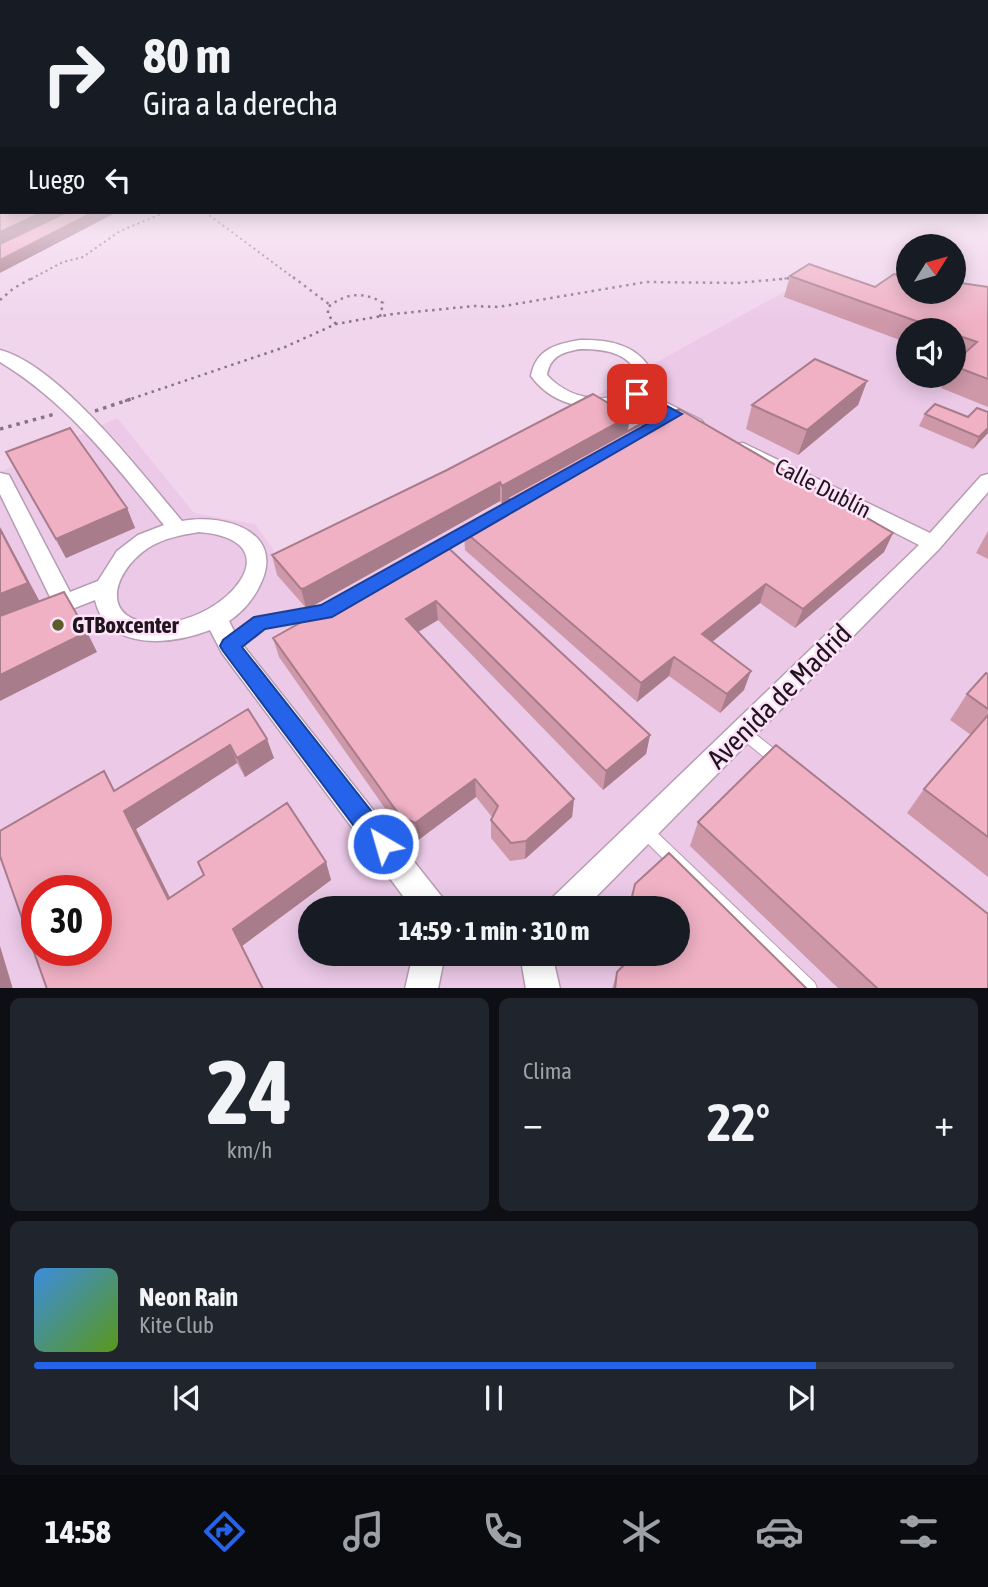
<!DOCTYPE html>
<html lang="es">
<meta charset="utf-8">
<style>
body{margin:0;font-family:"Asap Condensed",sans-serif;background:#20242c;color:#f1f3f6;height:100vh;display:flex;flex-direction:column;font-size:26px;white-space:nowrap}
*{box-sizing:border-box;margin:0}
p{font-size:23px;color:#9ea1a6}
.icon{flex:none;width:38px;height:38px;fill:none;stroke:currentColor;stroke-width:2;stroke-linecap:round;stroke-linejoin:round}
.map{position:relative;height:988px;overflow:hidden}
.drawer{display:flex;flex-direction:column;gap:10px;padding:10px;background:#0d0f14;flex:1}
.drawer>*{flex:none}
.guide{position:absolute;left:0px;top:0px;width:989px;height:214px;box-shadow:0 4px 18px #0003;background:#171b24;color:#f1f3f6;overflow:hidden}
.needle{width:46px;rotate:53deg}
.fabs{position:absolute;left:896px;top:234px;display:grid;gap:14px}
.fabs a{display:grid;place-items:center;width:70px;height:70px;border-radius:50%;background:#171b24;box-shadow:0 4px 18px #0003;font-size:35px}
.speed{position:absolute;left:21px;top:875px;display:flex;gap:14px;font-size:35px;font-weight:700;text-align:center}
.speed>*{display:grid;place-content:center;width:91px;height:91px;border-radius:50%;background:#171b24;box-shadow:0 4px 18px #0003;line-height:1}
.speed .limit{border:10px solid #d22;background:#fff;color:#111}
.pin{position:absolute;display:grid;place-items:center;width:60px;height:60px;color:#fff;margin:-30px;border-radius:14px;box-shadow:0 4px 10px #0006}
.me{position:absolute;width:77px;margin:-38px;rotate:322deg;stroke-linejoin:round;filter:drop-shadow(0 0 5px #0008)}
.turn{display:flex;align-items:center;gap:24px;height:147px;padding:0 28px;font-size:32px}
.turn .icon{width:91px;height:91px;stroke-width:2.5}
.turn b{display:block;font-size:49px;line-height:60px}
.then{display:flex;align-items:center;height:66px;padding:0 28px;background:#0003;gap:14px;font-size:26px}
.big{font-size:52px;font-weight:700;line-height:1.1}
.drawer .tile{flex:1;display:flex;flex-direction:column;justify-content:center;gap:10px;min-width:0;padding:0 24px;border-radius:10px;background:#20242c}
.drawer .dial{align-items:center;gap:0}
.dial b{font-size:91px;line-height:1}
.song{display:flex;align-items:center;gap:21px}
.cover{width:84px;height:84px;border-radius:10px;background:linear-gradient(135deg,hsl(210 70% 55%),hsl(90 70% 35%))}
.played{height:7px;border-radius:4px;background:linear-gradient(90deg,#2563eb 85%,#363941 85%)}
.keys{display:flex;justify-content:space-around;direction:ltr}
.heat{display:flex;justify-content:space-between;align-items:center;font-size:38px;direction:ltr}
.drawer .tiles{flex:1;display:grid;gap:10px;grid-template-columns:1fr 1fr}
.tile:last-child{grid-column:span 2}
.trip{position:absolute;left:298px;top:896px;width:392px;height:70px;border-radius:35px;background:#171b24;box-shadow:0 4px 18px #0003;font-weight:700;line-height:70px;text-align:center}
.dock{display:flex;height:112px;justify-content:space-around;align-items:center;background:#090b0e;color:#9ea1a6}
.dock .icon{width:49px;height:49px}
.dock .on{color:#2563eb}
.dock b{font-size:32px;color:#f1f3f6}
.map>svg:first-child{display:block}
.built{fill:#ebc9e7;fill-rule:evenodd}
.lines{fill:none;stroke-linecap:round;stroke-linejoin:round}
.service-casing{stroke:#b79cb4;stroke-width:2}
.minor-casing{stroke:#b79cb4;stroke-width:3}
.primary-casing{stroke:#b79cb4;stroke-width:2}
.path-far2{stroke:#867484;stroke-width:2;stroke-dasharray:2 3.5;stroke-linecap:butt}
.path-far1{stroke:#867484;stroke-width:2.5;stroke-dasharray:2.5 4.5;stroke-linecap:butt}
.path{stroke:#867484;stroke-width:3.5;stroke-dasharray:3.5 5;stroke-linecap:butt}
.service{fill:#fff;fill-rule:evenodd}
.minor{fill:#fff;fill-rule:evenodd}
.primary{fill:#fff;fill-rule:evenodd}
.wall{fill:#ce98a9}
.shaded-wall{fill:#a87c8a}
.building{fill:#f0b1c5;stroke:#a87c8a;stroke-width:2;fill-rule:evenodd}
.route{fill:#2563eb;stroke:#184099;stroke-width:2}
.poi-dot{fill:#5b5c29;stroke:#fee2fa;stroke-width:2.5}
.labels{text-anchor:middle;stroke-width:5;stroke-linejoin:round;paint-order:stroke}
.street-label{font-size:23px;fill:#1e151d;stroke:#fee2fa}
.poi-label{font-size:23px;font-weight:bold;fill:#1e151d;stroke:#fee2fa;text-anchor:start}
.near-street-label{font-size:28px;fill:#1e151d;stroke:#fee2fa}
</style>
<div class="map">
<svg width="988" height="989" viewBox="0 0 988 989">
<rect width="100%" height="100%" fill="#f1d5ed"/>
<path class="built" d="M804,281l184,25v682l-988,1v-517l117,-54 77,95 61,11 18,25 5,22zM908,331h46v45h-46zM37,891h59v59h-59zM310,908h367v46h-367z"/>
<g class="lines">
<g class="service-casing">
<path id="service" d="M475,525l5,3 -1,2 -42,24h-8l-1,-3 1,-3z
M328,606l4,1 2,3 -2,3 -69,13 -29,23 -4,2 -4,-2 -2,-3 2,-3 30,-24z
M743,726l5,2 36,29 2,4 -2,4 -5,2 -5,-2 -36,-29 -1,-4 1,-4z
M644,823l5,2 166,158 2,6h-20l-158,-154 -2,-5 2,-5z"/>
</g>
<g class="minor-casing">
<path id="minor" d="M580,340c34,-1 66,7 76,43l-9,10 54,27 3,4 -3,4h-12l-53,-28c-38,13 -80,10 -105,-24 5,-27 25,-32 49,-36zM580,349c27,0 53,4 60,33 -26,26 -70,19 -93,-7 3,-19 16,-23 33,-26z
M0,350c59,15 142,124 182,171 45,-8 107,12 76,68 -7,13 -17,24 -29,32l9,18 204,258 4,11h-34l-190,-255 -12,-23c-39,15 -103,22 -115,-30l-41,16 -8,-3 -3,-6 3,-6 5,-2 -51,-105v-21l9,2 2,4 59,113 28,-11 19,-30 21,-16 26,-10c-50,-61 -96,-122 -164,-163zM199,532c97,8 27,90 -39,91 -61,1 -50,-49 -12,-75 16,-10 33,-13 51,-16z
M743,443l187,90 51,-57 7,-2v18l-48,56 -355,360h-36l4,-11 366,-352 -182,-93 -3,-4 3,-4z
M413,954h32l-7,35h-33z
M520,954h32l8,35h-34z"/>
</g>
<g class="primary-casing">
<path id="primary" d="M0,182h2v6h-2z
M987,196h1v10h-1z"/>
</g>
<path class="path-far2" d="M205,212l90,67
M31,279l32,-17 20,-5 37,-26 46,-19
M779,279l14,-1"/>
<path class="path-far1" d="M293,277l37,28
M0,300l14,-12 20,-11
M336,324l-8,-9v-8c18,-14 35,-16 55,-4l-3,14
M125,401l160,-54 51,-23 57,-10 81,-8 24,1 148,-25 91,1 56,-5"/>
<path class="path" d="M95,411l36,-12
M0,429l55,-15"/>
<use href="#service" class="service"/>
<use href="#minor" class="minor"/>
<use href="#primary" class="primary"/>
</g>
<path class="wall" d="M790,276l85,11h113v120l-47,-19 5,-12h8v-13l2,-2 -2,-1v-29h-46v12l-124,-46z
M867,381l-9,24 -60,50 -52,-26 6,-24z
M988,412v21l-15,16 -54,-23 6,-12 43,3z
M630,416l-2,15 19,-4 246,106 -9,19 -89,76 -35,-25 -48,39 32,48 -24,23 -51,-37 -32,26 -172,-152 -1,-19 44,-25v-5l-6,4 -2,-4 -191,107h-3l-29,-33 -5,-20z
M6,452l121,56 8,20 -69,30z
M988,531v28l-12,-6z
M443,543l207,192 -4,19 -43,36 -165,-170 -20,12 156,167 -2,18 -47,42 -15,2 -19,-23v-18l1,-3 -16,-20 -59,44 -14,-7 -124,-177 -6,-19z
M988,674v203l-81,-64 17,-24 47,-54 -21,-15 17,-26z
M248,709l26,49 -29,19 -8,-14 -101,66 34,69 156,-36 5,18 -89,66 -195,43 69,-199z
M698,822l290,167h-149l-149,-143z
M669,853l138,136h-195l5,-17 18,-18h42v-46h-49l7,-24z"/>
<path class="shaded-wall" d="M43,212h25l-68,32v-12z
M94,212h23l-117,61v-13z
M867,381l-9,24 -60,50 9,-25z
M630,416l-3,19 -119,62v4l-6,4v-19z
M988,428v5l-15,16 6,-12z
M500,482v19l-191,107h-3l-5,-19z
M127,508l8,20 -69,30 -10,-19z
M0,527l40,75 -40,17z
M893,533l-9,19 -89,76 8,-19z
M766,584l-6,19 -63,51 5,-20z
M436,601l2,19 -30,18 -2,-19z
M87,632l10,20 -97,49v-26z
M674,657l-5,19 -32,26 4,-19z
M751,671l-7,19 -24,23 7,-19z
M650,735l-4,19 -43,36 3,-19z
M267,739l7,19 -29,19 -8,-19z
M230,745l7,18 -101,66 43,87 -11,-17 -44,-88z
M475,779l1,18 -59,44 -2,-18z
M574,799l-2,18 -47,42 1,-18z
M326,862l5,18 -89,66 21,43 -30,-60z
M0,946l13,43h-13z"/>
<path class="building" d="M2,204v8h41l-43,20v-27z
M67,212h27l-94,48v-16z
M809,264l66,23 19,-13 14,2v16h46v-10l34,5v92l-34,-13v-3l23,-21 -23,-8v-3h-10l-154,-55z
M815,359l52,22 -60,49 -55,-25z
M593,394l37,22 -128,70 -2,-4 -195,106 -4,1 -29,-34 175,-85z
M935,404l33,13 9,-9 11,4v16l-9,9 -54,-23z
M679,409l214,124 -90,76 -37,-25 -64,50 49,37 -24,23 -53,-37 -33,26 -177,-152 48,-27 -4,-7 133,-73 6,3z
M70,428l57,80 -71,31 -50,-87z
M0,529l28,54 -28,11z
M443,543l207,192 -44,36 -170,-170 -30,18 168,180 -48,42 -15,2 -20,-23 7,-14 -23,-27 -60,44 -15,-7 -127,-178z
M64,592l23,40 -87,43v-59z
M986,673l2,1v35l-21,-15z
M248,709l19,30 -30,19 -7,-13 -106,66 44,88 36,-24 -6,-13 89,-59 39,59 -93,67 30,60h-216l-47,-133v-25l104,-60 10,20zM37,891h59v59h-59z
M988,715v122l-64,-48z
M776,745l212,169v75h-110l-180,-167z
M669,853l138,136h-192l2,-17 18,-18h42v-46h-40l-6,-7 4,-17z"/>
<linearGradient id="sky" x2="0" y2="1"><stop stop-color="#8cb2e6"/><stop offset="0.57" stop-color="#f9ecf7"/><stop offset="1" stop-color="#f9ecf7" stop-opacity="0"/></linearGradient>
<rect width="988" height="320" fill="url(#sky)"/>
<path class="route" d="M637,390l45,24 -350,203 -67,12 -23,18 149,189 4,8 -4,9 -8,3 -9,-3 -151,-202 -3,-5 3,-6 31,-23 67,-12 344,-191 -32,-17 -2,-3z"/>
<circle class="poi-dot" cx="58" cy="625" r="7"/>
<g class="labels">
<g class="street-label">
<text transform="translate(823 488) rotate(27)" y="8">Calle Dublín</text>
</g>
<g class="poi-label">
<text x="72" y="633">GTBoxcenter</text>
</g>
<g class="near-street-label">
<text transform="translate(779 696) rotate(-45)" y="10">Avenida de Madrid</text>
</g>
</g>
</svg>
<div class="fabs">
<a><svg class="needle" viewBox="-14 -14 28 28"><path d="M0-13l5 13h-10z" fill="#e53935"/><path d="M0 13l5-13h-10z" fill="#9ea1a6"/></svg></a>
<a><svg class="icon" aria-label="sound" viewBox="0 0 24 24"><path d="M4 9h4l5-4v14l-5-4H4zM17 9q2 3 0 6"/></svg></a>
</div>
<div class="speed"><div class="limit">30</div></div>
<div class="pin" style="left:637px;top:394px;background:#d93025"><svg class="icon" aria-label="arrive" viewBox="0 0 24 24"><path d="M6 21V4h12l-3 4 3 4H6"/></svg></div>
<svg class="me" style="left:383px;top:844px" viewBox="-20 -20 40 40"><circle r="17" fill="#2563eb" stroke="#fff" stroke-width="3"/><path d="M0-11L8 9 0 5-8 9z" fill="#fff"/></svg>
<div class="trip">14:59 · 1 min · 310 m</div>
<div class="guide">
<div class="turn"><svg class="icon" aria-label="right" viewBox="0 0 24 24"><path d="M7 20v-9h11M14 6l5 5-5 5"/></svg><div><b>80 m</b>Gira a la derecha</div></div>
<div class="then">Luego<svg class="icon" aria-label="left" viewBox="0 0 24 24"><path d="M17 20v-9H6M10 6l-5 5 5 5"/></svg></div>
</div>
</div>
<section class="drawer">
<div class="tiles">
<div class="tile dial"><b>24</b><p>km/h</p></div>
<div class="tile"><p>Clima</p>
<div class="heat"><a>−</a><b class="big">22°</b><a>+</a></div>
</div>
<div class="tile">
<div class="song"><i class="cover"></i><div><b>Neon Rain</b><p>Kite Club</p></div></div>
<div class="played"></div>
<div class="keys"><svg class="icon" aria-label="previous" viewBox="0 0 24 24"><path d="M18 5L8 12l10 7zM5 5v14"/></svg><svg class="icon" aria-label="pause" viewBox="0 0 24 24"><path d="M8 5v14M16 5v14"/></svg><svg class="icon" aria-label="next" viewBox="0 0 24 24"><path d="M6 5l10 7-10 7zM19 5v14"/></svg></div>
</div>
</div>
</section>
<nav class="dock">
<b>14:58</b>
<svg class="icon on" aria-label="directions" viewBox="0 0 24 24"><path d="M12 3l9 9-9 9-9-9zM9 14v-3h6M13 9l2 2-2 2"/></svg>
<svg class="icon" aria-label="music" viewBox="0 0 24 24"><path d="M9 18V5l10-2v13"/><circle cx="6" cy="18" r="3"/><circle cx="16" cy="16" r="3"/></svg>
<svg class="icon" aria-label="phone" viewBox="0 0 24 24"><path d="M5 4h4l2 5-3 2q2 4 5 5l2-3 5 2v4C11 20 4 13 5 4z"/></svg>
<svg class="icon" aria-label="climate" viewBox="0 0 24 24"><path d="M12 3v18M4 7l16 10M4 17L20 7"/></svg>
<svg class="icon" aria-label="car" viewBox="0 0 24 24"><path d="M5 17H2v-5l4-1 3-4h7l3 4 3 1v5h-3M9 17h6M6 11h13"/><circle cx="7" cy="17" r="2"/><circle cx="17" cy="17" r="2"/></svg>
<svg class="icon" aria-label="filters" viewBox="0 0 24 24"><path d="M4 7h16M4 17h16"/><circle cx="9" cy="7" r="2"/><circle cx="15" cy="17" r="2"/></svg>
</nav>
